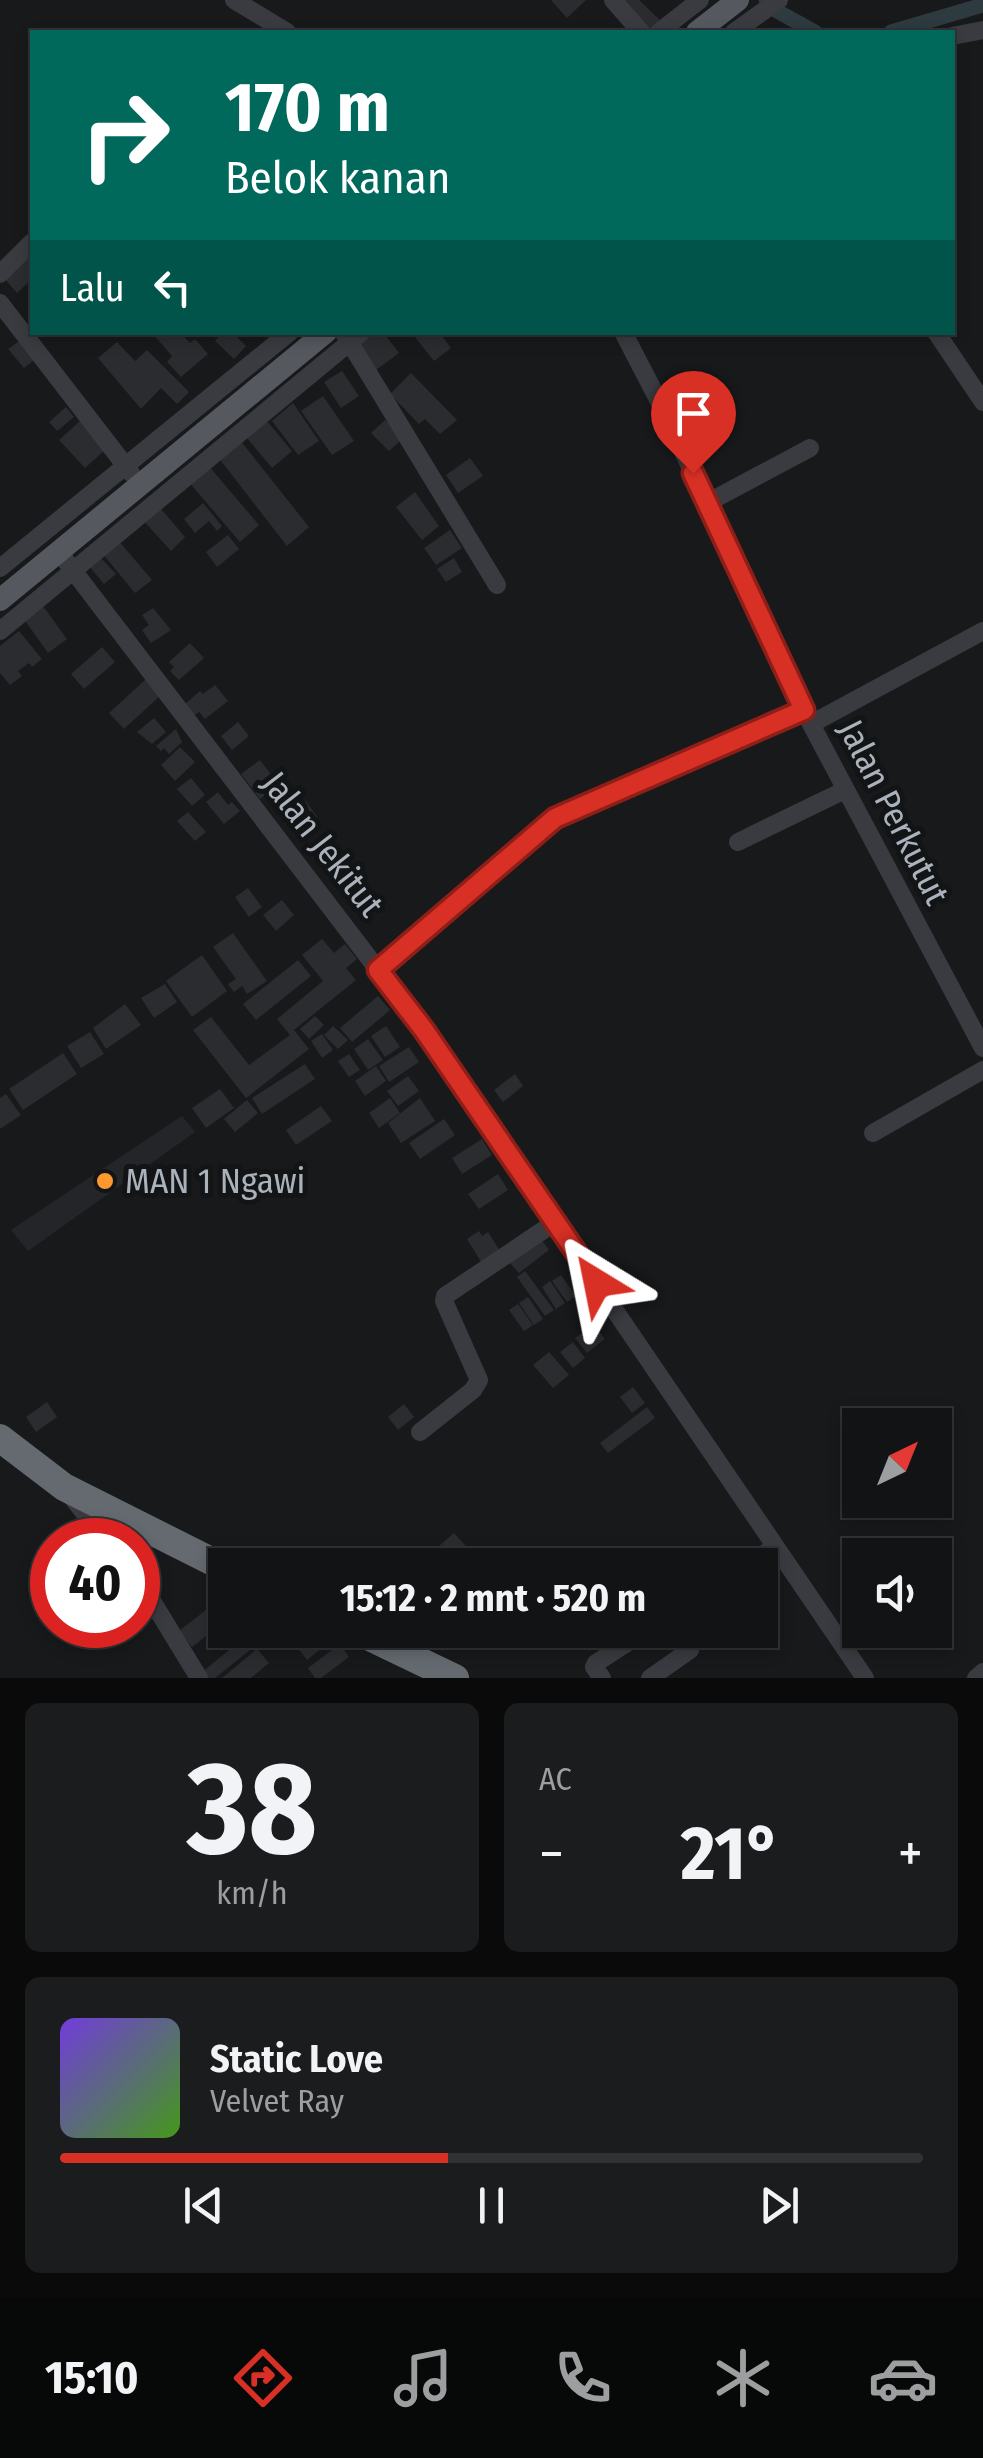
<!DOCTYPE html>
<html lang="id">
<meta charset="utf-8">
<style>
body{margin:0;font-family:"Fira Sans Condensed",sans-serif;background:#1b1c1d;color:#f1f3f6;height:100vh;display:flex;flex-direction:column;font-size:38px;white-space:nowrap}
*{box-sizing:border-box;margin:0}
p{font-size:32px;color:#9c9ea0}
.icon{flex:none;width:55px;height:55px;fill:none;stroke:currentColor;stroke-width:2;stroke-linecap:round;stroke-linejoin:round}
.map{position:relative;height:1678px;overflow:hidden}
.side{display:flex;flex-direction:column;gap:25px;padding:25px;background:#0a0a0b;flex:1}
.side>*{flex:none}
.top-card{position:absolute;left:30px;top:30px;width:925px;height:305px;border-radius:0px;box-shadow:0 5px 15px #0003,0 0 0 2px #313234;background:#00695c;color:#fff;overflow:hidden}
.needle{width:65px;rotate:43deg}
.fabs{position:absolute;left:842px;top:1408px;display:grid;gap:20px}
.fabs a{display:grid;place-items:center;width:110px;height:110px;border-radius:0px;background:#121314;box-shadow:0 5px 15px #0003,0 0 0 2px #313234;font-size:50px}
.speed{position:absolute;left:30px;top:1518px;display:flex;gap:20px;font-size:50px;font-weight:700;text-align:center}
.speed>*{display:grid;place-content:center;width:130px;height:130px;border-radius:50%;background:#121314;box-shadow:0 5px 15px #0003,0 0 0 2px #313234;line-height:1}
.speed .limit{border:15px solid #d22;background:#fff;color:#111}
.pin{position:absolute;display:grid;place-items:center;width:85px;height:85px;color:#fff;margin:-102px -42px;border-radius:50% 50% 50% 0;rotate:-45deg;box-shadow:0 0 10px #0007}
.pin .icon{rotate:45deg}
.me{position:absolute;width:110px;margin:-55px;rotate:325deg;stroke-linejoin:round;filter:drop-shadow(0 0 8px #0008)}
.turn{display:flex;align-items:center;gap:35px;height:210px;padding:0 30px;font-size:45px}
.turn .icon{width:130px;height:130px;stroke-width:2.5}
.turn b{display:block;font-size:70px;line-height:85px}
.then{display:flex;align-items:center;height:95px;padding:0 30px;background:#0003;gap:20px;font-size:38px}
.big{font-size:75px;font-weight:700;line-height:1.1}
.side .tile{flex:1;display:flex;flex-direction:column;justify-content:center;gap:15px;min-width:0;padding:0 35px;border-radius:15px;background:#1b1c1d}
.side .dial{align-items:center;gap:0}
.dial b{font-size:130px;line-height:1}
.song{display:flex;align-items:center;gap:30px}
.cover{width:120px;height:120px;border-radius:15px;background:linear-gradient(135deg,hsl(260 70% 55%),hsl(100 70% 35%))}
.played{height:10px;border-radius:5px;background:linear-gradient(90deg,#d93025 45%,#313234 45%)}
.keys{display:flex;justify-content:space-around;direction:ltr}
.heat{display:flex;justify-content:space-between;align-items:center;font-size:55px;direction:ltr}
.side .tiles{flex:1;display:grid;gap:25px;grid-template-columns:1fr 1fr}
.tile:last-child{grid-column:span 2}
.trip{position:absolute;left:208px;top:1548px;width:570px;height:100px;border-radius:0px;background:#121314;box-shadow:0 5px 15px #0003,0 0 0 2px #313234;font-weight:700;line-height:100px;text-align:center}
.tabs{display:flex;height:160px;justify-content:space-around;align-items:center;background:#070808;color:#9c9ea0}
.tabs .icon{width:70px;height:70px}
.tabs .active{color:#d93025}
.tabs b{font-size:45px;color:#f1f3f6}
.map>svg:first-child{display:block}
.built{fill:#242528}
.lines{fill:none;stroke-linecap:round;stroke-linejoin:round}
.canal{stroke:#2d3a40;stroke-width:15}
.building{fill:#2b2c2f}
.minor{stroke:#393b40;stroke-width:18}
.major{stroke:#55595f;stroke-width:22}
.highway{stroke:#656a71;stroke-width:28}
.route-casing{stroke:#8d1f18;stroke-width:25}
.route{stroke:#d93025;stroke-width:18}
.poi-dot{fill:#fb9830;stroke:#131416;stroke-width:4}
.labels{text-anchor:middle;stroke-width:10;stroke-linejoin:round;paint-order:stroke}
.street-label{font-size:35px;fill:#aab2bb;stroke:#131416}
.poi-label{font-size:35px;fill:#aab2bb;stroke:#131416;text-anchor:start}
</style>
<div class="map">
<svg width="983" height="1678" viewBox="0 0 983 1678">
<rect width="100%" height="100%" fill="#18191b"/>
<path class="built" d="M182,1116l13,16 -167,119 -17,-21z"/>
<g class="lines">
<path class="canal" d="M766,0l11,11 38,21
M891,32l92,-27"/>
</g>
<path class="building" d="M551,0h35l-19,18z
M618,0h21l21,20 -10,12z
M30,255l2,24 -15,14 -13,-15z
M151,332h29l10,11 5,-4 13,15 -27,23 -14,-15 5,-6z
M223,332h9l14,14 -12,13 -19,-18z
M369,332h14l16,21 -23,17 -20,-29z
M411,332h28l12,16 -17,13z
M22,339l16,18 -14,11 -16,-19z
M117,342l18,19 12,-11 42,42 -12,12 -16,-16 -20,21 -43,-51z
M342,371l17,25 -18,12 -17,-26z
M411,373l46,47 -17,14 -15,-15 -6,5 -29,-30z
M323,396l31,45 -22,14 -31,-44z
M293,403l26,38 -21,14 -26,-34z
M66,407l8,10 -17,14 -8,-9z
M385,420l18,18 -14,13 -18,-18z
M80,421l26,28 -21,19 -26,-28z
M267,421l25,30 -20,17 -25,-30z
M240,440l69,87 -22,19 -69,-89z
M470,458l13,18 -25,17 -12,-18z
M208,465l51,60 -19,17 -52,-61z
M415,492l24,34 -17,14 -26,-33z
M203,503l19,23 -5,5 -8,-10 -14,12 -11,-14z
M157,504l28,33 -14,14 -30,-33z
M450,530l12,18 -26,17 -12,-17z
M228,535l11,14 -22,18 -11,-15z
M118,540l34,40 -17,13 -33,-40z
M100,557l16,17 -12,10 -15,-18z
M454,558l8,14 -16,10 -9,-13z
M40,602l27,37 -19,14 -27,-38z
M153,608l18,22 -20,13 -9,-13 7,-5 -7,-10z
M19,631l23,28 -10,8 -3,-4 -11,8 4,5 -12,9 -10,-12v-27z
M190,643l14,15 -25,22 -9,-9 4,-4 -5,-5z
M102,647l13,15 -31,27 -13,-15z
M146,679l15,16 -37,34 -15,-16z
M215,685l13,16 -23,18 -6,-7 -5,4 -9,-12 15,-13 3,3z
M154,718l12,14 -14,12 -15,-12z
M238,722l11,14 -17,14 -11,-14z
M176,729l6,13 -13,12 -5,-6 -3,3 -5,-5z
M180,747l15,15 -20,19 -14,-16z
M260,760l19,25 -19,14 -19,-25z
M191,778l14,17 -13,11 -15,-17z
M218,792l10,13 4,-3 8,9 -16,13 -18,-22z
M306,801l12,17 -24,17 -12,-17z
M188,812l18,20 -11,9 -18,-20z
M248,888l14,19 -13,10 -14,-20z
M282,900l12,15 -18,16 -13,-16z
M233,933l34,48 -20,13 -5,-8 -8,6 -6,-8 8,-5 -23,-32z
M322,939l12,14 11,-9 12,15 -11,9 10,12 -62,50 15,19 -63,49 -53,-68 18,-13 38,48 41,-30 -13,-16 46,-38 -21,-26z
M202,955l25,36 -35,26 -26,-36z
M298,960l13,16 -55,44 -13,-16z
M165,984l12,18 -23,16 -13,-20z
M378,996l12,14 -38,32 -12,-14z
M125,1004l16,21 -35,24 -13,-21z
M315,1016l9,9 -15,14 -9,-10z
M333,1026l15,14 -10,9 -14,-14z
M386,1026l14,21 -15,10 -14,-21z
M90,1032l14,22 -23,14 -14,-22z
M322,1034l11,16 -11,8 -11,-17z
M368,1039l15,21 -15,10 -14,-21z
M409,1047l10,15 -30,20 -10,-16z
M63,1053l14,21 -54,36 -14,-21z
M349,1054l11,16 -11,7 -11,-16z
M305,1064l10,15 -53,35 -10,-16z
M376,1066l10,15 -21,15 -10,-15z
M515,1074l8,12 -20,16 -9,-12z
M408,1076l11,15 -21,15 -11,-15z
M220,1089l14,19 -28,20 -14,-20z
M6,1094l15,21 -21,14v-31z
M390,1098l10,15 -21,15 -10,-15z
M420,1098l15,23 -34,22 -13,-20z
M247,1100l11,13 -23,19 -11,-13z
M321,1106l11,15 -36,24 -10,-15z
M444,1119l11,16 -35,24 -11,-16z
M482,1139l10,16 -30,19 -10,-16z
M498,1174l10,16 -29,19 -11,-15z
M479,1231l3,5 6,-4 14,22 -19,11 -16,-26z
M541,1239l8,11 -30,23 -9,-10z
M525,1271l29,39 -9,6 -28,-39z
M561,1275l15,21 -9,6 -15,-21z
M550,1281l15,22 -9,6 -14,-22z
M528,1297l15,22 -9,6 -15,-22z
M518,1304l15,21 -9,6 -15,-21z
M594,1325l11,14 -18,14 -12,-15z
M573,1342l12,16 -12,10 -13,-16z
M549,1352l20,23 -16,13 -20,-23z
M633,1387l12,16 -13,10 -12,-16z
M47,1402l10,15 -21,15 -10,-15z
M404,1404l10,13 -16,13 -10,-13z
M647,1407l8,11 -47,35 -8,-10z
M454,1533l19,21 -12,11h-32l-5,-6z
M225,1595v26l-33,26 -13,-16z
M313,1634l10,13 -16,13 -10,-13z
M246,1636l9,10 -40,32h-9l-5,-5z
M340,1644l9,13 -28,21h-6l-7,-10z
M257,1649l12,14 -18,15h-29z"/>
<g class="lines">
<path class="minor" d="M234,0l53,32
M613,0l28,32
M659,32l41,-32
M734,32l45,-32
M952,36l31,-6
M0,274l32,-32
M0,303l131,170
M623,332l39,75 149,317 172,324
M936,332l47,70
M344,333l153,252
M707,503l103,-55
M59,552l365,478 441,648
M0,568l290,-236
M0,631l362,-299
M811,724l172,-93
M738,842l107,-52
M378,970l177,-152 250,-108
M873,1133l110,-63
M420,1432l53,-42 6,-10 -35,-79 1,-5 109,-73
M70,1495l36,45
M747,1565l28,-18
M138,1578l61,100
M602,1678l-8,-11 2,-4 51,-33
M650,1678l40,-28 -10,-20
M976,1678l7,-6"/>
<path class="major" d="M697,32l41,-32
M0,600l326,-268"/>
<path class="highway" d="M0,1438l64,49 161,81
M355,1630l100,48"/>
</g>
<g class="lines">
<g class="route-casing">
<path id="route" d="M597,1283l-173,-253 -46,-60 177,-152 249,-108 -111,-237"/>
</g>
<use href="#route" class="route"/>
</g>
<circle class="poi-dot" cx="105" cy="1181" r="10"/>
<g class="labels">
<g class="street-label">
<text transform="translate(894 812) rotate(63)" y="12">Jalan Perkutut</text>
<text transform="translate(323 844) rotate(52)" y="12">Jalan Jekitut</text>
</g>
<g class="poi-label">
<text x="125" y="1193">MAN 1 Ngawi</text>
</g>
</g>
</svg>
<div class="fabs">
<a><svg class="needle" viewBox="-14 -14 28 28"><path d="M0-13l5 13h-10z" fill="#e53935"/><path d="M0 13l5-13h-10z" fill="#9c9ea0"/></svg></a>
<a><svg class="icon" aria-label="sound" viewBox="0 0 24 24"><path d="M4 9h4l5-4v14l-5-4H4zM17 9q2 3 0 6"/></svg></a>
</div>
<div class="speed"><div class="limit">40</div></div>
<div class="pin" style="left:693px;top:473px;background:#d93025"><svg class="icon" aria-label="arrive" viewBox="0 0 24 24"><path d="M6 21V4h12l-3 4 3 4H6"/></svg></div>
<svg class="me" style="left:597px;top:1283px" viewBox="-20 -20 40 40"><path d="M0-17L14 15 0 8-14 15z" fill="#d93025" stroke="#fff" stroke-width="4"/></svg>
<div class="trip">15:12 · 2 mnt · 520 m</div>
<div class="top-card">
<div class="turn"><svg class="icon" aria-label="right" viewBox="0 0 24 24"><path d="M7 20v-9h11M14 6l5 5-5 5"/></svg><div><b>170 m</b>Belok kanan</div></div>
<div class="then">Lalu<svg class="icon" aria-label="left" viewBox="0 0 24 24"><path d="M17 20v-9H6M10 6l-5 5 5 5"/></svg></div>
</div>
</div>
<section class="side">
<div class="tiles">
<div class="tile dial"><b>38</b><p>km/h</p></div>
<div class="tile"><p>AC</p>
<div class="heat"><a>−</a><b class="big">21°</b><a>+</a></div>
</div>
<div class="tile">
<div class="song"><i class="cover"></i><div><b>Static Love</b><p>Velvet Ray</p></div></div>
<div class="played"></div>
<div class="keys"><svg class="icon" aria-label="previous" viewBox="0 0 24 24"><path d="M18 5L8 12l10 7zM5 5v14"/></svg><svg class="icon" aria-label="pause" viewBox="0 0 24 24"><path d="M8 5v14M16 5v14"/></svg><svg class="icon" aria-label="next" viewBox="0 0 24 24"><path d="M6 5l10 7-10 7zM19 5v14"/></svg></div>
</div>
</div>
</section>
<nav class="tabs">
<b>15:10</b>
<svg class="icon active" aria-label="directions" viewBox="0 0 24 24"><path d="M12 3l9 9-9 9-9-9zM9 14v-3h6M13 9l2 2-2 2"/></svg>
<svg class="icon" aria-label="music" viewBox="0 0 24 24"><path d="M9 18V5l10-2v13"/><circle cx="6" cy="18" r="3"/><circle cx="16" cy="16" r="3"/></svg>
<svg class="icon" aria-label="phone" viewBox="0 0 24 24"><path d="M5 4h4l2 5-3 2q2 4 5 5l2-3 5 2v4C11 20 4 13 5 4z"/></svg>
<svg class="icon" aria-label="climate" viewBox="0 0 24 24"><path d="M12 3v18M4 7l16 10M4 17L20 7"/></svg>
<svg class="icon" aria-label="car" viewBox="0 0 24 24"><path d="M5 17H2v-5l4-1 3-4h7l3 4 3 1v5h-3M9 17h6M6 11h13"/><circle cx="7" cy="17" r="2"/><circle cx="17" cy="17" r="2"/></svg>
</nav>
